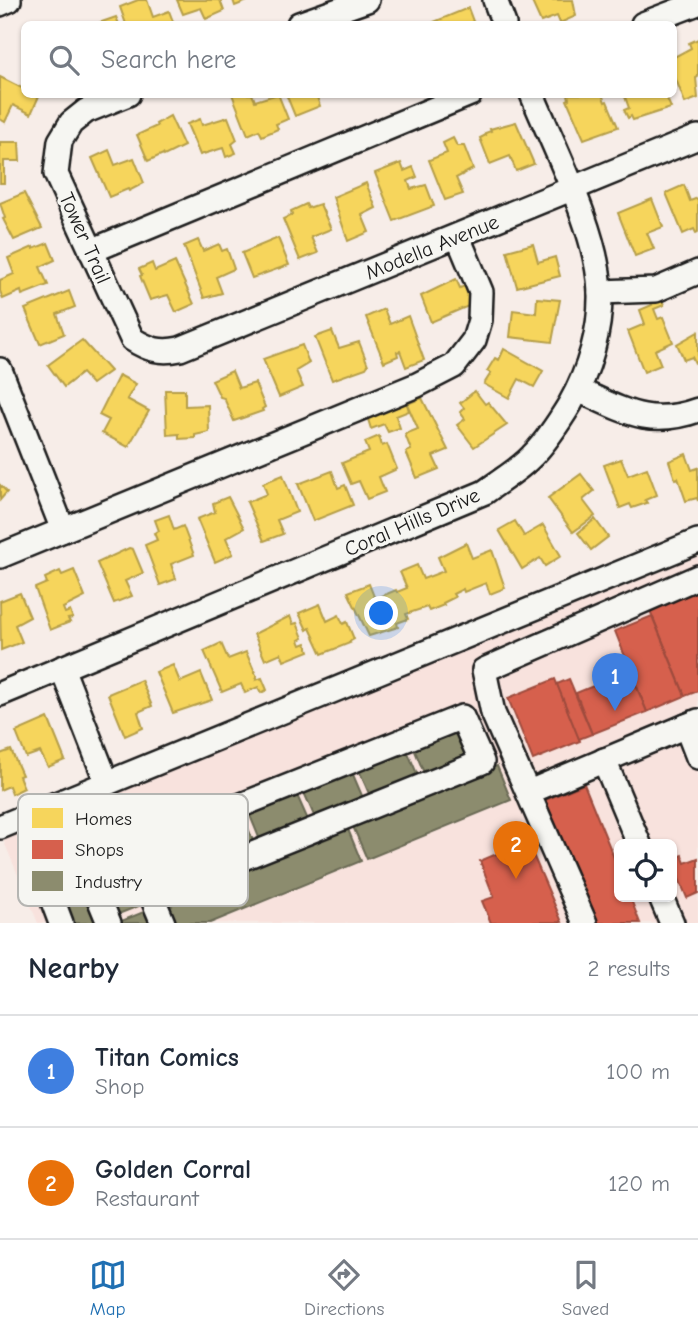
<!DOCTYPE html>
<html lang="en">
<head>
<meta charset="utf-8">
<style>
  body { margin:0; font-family:"Comic Neue",sans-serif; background:#f6f6f7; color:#1f2937 }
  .controls { position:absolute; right:21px; bottom:21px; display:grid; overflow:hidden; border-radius:10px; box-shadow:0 2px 5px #0004 }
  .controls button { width:63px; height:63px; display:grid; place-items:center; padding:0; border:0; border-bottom:2px solid #e0e1e3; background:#fff; color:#1f2937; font:35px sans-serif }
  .you { position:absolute; left:382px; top:614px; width:24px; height:24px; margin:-18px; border:5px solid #fff; border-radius:50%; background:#1a73e8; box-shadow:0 0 0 10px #1a73e833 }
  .badge { display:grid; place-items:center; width:46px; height:46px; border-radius:50%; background:#1f6fb2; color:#fff; font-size:23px; font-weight:700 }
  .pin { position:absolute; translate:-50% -58px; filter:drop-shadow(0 2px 4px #0008) }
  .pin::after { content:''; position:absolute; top:37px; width:24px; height:21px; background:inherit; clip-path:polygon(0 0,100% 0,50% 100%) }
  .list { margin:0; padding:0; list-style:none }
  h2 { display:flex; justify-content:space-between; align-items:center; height:91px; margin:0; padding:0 28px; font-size:30px }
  h2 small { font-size:23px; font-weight:400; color:#747a83 }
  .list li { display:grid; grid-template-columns:46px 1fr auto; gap:21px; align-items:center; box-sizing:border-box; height:112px; padding:0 28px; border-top:2px solid #e0e1e3 }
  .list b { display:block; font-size:26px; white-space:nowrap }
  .list p { margin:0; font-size:23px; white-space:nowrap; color:#747a83 }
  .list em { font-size:23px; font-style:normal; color:#747a83 }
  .icon { flex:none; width:38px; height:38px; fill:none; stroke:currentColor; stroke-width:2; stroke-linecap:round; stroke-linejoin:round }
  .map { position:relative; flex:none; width:698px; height:923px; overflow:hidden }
  .search { position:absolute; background:#fff; box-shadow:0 2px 5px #0004; left:21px; right:21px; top:21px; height:77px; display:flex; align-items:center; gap:18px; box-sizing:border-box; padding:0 24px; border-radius:10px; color:#747a83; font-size:26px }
  .sheet { height:315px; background:#fff }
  nav { display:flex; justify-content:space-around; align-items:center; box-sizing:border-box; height:98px; border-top:2px solid #e0e1e3; background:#fff; font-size:19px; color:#747a83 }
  nav a { display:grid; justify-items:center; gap:4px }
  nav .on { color:#1f6fb2 }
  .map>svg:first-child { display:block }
</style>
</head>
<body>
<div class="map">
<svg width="698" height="923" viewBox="0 0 698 923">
  <rect width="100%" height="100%" fill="#f7ede8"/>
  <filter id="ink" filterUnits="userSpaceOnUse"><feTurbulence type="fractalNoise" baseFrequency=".0143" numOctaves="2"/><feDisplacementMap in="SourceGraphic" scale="14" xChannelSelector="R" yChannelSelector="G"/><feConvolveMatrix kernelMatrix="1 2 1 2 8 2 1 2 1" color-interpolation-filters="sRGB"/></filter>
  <g filter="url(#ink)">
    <path fill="#f8e2dd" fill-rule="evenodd" d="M698 547V923H38L2 837ZM619 844H672V897H619Z"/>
    <g fill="#f6d55c" stroke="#b59e49" stroke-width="2">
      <path d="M138 0H147L153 17 169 11 174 24H126L120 7Z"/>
      <path d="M177 0H220L224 11 206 19 201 8 183 14Z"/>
      <path d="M233 0H250L235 6Z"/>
      <path d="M531 0H573L576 16 560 23 557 16 541 22Z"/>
      <path d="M468 8 474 24H435L434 22Z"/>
      <path d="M116 17 119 24H96Z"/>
      <path d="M698 39V77L696 78 698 98 685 103 674 74V57L691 48 689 43Z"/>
      <path d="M0 77 24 89V94L39 96 31 114 13 105 5 122 0 119Z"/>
      <path d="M232 94H252L255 101 278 94 288 119 276 124 278 129 262 136 259 130 248 135Z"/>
      <path d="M286 94H316L320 106 295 116Z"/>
      <path d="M568 94H602L605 102 607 101 618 127 584 139 567 100 569 99Z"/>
      <path d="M624 94H665L671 108 633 120 631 116 628 118 624 110 629 108Z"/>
      <path d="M170 116 184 146 164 156 163 154 148 161 137 135 157 126 156 124Z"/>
      <path d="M228 117 237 140 232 144 236 153 226 157 223 148 200 155 187 124 200 119 202 125Z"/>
      <path d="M516 122 534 164 516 171 510 156 490 164 480 138 486 135 485 133 491 131 490 129Z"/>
      <path d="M453 138 457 146H464L473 169 456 178 463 194 445 200 429 160 447 153 443 143Z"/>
      <path d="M0 142H19L20 161H4V183H0Z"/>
      <path d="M109 150 115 165 134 158 144 183 129 191 128 189 109 197 92 158Z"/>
      <path d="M401 163 404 171 413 167 417 177 408 181 411 189 426 185 434 206 394 221 375 173Z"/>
      <path d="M366 183 376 208 362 215 369 232 348 241 333 197Z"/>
      <path d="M684 185 690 201 698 198V232L696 233 694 229 683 234 666 193Z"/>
      <path d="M24 193 42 228 14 240 3 219 5 218 0 203Z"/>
      <path d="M652 199 663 227 647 233 654 249 635 256 618 213Z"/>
      <path d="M306 204 308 208 320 204 331 229 311 237 318 253 300 260 283 219 292 215 291 211Z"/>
      <path d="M278 238 289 265 252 278 242 253Z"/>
      <path d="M198 240 203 251 219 244 222 251 227 249 234 269 216 277 222 293 204 298 184 246Z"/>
      <path d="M48 243 55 260 40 267 48 285 22 295 21 291 3 299 0 291V280L14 274 8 258 33 247V249Z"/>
      <path d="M533 244 538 262 555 257 560 276 517 287 507 251Z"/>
      <path d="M175 262 194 304 176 312 168 295 150 300 140 276 142 275 139 269 152 263 155 271Z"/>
      <path d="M456 279 460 288 473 283 478 302 431 322 421 296Z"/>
      <path d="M69 291 75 307 57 314 64 334 40 344 25 309Z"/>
      <path d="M660 295 664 305 654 309 658 319 663 317 673 342 655 350 661 365 644 372 628 331 645 324 640 310 652 305 650 299Z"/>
      <path d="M537 298 560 300 552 342 510 337 513 310 536 313Z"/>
      <path d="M384 309 390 324 408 316 424 360 406 367 400 351 397 352 398 356 384 362 366 317Z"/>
      <path d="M332 331 339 348 359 342 368 365 366 368 332 380 315 337Z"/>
      <path d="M698 332V362L695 363 692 357 684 360 677 344Z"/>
      <path d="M82 340 110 371 92 384 82 373 64 387 48 365Z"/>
      <path d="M302 345 309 363 296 371 303 387 279 397 263 359Z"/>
      <path d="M504 349 543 371 534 387 519 379 509 398 484 384 491 373 487 371 495 358 499 360Z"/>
      <path d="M232 371 239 388 255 383 265 407 262 409 263 411 234 421 224 398 220 397 212 380Z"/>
      <path d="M119 375 136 384 127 399 149 411 128 447 102 433 109 420 99 415Z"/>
      <path d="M165 390H185V406L208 405 209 432 195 435V438L179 439V434L167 435Z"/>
      <path d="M475 391 485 404 488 402 507 425 474 447 457 425 465 419 460 412 464 408 460 403Z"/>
      <path d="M405 397 409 411 396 416 400 428 388 432 384 424 371 429 367 416Z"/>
      <path d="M422 398 448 450 433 456 439 469 417 478 406 452 411 450 405 434 418 429 407 404Z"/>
      <path d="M379 436 382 446 387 444 397 469 379 477 385 492 367 499 359 481 351 484 342 463 369 452 365 442Z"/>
      <path d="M686 454 692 470 698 468V501L697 498 686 501 678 478 675 479 669 461Z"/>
      <path d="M621 459 628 475 647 468 657 495 645 500 647 503 632 508 630 504 620 508 604 465Z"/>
      <path d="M332 471 338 488 345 485 353 505 313 521 298 484Z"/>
      <path d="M581 474 594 491 583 500 595 516 573 532 548 498Z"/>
      <path d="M283 475 297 512 277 520 283 534 264 541 247 502 267 494 263 483Z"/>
      <path d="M0 485 7 492 0 500Z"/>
      <path d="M228 497 244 528 226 538 233 554 215 562 197 519 215 512 213 503Z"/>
      <path d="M169 515 174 530 183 526 194 555 171 564 176 579 160 585 145 545 157 540 154 533 159 531 155 520Z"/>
      <path d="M595 519 608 537 591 550 578 533Z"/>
      <path d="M515 521 524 536 543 525 561 556 545 566 540 558 522 569 499 530Z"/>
      <path d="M466 543 472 558 492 550 505 588 490 594 486 583 464 592 463 589 453 594 455 597 443 603 444 605 429 611 427 607 406 614 408 619 397 623 398 627 369 636 348 592 369 584 375 599 396 590 397 592 407 588 400 572 417 565 423 579 444 571 438 557Z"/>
      <path d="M129 548 133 549 143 573 125 581 132 596 114 603 97 563Z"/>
      <path d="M74 570 85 597 63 608 65 613 70 611 73 618 68 619 70 622 50 630 35 588 47 583 45 578 60 571 62 575Z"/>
      <path d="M20 593 30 617 15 625 22 642 1 650 0 601Z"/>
      <path d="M320 604 327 621 339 615 343 624 347 622 354 639 349 642 350 643 322 654 310 628 307 630 299 613Z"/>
      <path d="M290 616 293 624 297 623 303 638 299 640 301 645 306 643 309 651 284 661 281 653 265 660 254 634Z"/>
      <path d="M221 643 228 659 246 652 257 677 256 680 262 678 267 690 261 693 258 687 245 693 241 684 222 692 204 651Z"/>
      <path d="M173 665 180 682 201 673 212 700 173 713 156 672Z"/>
      <path d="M141 680 152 706 138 712 143 728 125 736 108 694Z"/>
      <path d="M48 718 65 760 48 767 40 752 26 757 16 732Z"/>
      <path d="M11 750 22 775 19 776 24 788 12 794 9 786 0 790V754Z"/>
    </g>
    <g fill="#d6604d" stroke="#9e4c3e" stroke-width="2">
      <path d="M698 583V691L685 696 647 603Z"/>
      <path d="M652 616 685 696 647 712 615 631Z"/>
      <path d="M630 671 647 712 592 734 576 693Z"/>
      <path d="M555 679 580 741 533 760 508 698Z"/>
      <path d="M569 679 592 734 579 739 557 684Z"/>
      <path d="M584 784 619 870V897H630L640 923H590L589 908 545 800Z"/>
      <path d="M527 841 562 922 491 923 482 901 494 897 480 861Z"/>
      <path d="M682 855 685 863 698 858V893L687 898 672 862V859Z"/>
    </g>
    <g fill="#8c8c6e" stroke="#6a6a55" stroke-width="2">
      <path d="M461 726 472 753 424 773 413 746Z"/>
      <path d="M406 748 418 776 370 796 358 768Z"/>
      <path d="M497 766 511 800 367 859 352 824Z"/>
      <path d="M351 770 363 798 315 818 303 790Z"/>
      <path d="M296 793 308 820 260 840 249 813Z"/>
      <path d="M243 816 254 843 212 860 201 833Z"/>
      <path d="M347 827 361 861 210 923H170L165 909 172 906 169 899Z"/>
      <path d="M120 865 123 872 129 869 144 904 116 915 102 881 108 878 106 871Z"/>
      <path d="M75 883 78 890 84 888 97 923H67L57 899 64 897 61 889Z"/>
      <path d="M146 911 151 923H120L119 922Z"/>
    </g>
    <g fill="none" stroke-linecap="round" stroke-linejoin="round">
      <defs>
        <g id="minor">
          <path d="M495 0 504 24"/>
          <path d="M0 4 9 0"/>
          <path d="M299 24 367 0"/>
          <path d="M643 24 698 3"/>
          <path d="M128 94 86 111 71 123 60 141 56 174 132 339C149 350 161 353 180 349L698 137"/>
          <path d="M91 251 470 94"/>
          <path d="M600 292 656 290 698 272"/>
          <path d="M0 370 63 530"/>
          <path d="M578 390C623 410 648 428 698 410"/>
          <path d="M0 556 417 385 454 366 474 340 480 320 481 292 458 237"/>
          <path d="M62 668 107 783"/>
          <path d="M0 694 485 492C501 480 519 470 532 456 547 441 559 422 570 404 589 371 601 330 600 292 598 232 555 150 532 94"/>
          <path d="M686 726 698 757"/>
          <path d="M604 760 639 844"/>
          <path d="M529 792 698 721"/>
          <path d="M0 827 698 541"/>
          <path d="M132 849 163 923"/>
          <path d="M86 867 109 923"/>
          <path d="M661 897 672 923"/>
          <path d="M61 923 46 883 462 717 482 762 151 895"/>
          <path d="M585 923 493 713 484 670 698 577"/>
        </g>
      </defs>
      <use href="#minor" stroke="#1c1c1c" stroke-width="28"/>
      <use href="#minor" stroke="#f6f6f2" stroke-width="23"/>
    </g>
  </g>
  <g text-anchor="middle" stroke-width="7" stroke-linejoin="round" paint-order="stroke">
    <g font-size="21" fill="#1c1c1c" stroke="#f6f6f2">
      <text transform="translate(85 238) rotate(66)" y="7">Tower Trail</text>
      <text transform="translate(432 247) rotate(-22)" y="7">Modella Avenue</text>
      <text transform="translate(412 522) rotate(-23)" y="7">Coral Hills Drive</text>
    </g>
  </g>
  <rect x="18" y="794" width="230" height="112" rx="10" fill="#f6f6f2" stroke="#b5b5b2" stroke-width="2"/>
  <rect x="32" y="808" width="31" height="20" fill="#f6d55c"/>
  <rect x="32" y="840" width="31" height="19" fill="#d6604d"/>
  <rect x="32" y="871" width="31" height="20" fill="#8c8c6e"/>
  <g font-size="19" fill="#1c1c1c">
    <text x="75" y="825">Homes</text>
    <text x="75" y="856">Shops</text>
    <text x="75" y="888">Industry</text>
  </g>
</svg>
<div class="controls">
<button><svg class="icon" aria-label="locate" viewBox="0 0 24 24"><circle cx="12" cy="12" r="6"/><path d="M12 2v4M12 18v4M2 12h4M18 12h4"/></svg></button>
</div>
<div class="you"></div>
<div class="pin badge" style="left:615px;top:711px;background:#3f7fe0">1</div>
<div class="pin badge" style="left:516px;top:879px;background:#e8710a">2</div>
<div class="search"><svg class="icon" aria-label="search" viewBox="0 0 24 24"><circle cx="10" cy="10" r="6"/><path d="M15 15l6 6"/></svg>Search here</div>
</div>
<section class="sheet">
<h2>Nearby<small>2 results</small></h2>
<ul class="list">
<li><span class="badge" style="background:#3f7fe0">1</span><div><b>Titan Comics</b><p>Shop</p></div><em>100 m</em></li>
<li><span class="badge" style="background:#e8710a">2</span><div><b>Golden Corral</b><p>Restaurant</p></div><em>120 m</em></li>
</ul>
</section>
<nav>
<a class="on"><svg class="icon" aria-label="map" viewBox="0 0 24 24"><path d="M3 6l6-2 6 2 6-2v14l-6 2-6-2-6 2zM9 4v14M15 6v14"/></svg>Map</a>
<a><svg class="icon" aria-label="directions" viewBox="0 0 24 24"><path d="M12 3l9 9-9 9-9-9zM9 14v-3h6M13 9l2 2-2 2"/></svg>Directions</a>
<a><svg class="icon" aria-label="saved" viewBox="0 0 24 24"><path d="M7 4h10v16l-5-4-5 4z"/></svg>Saved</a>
</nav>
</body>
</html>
